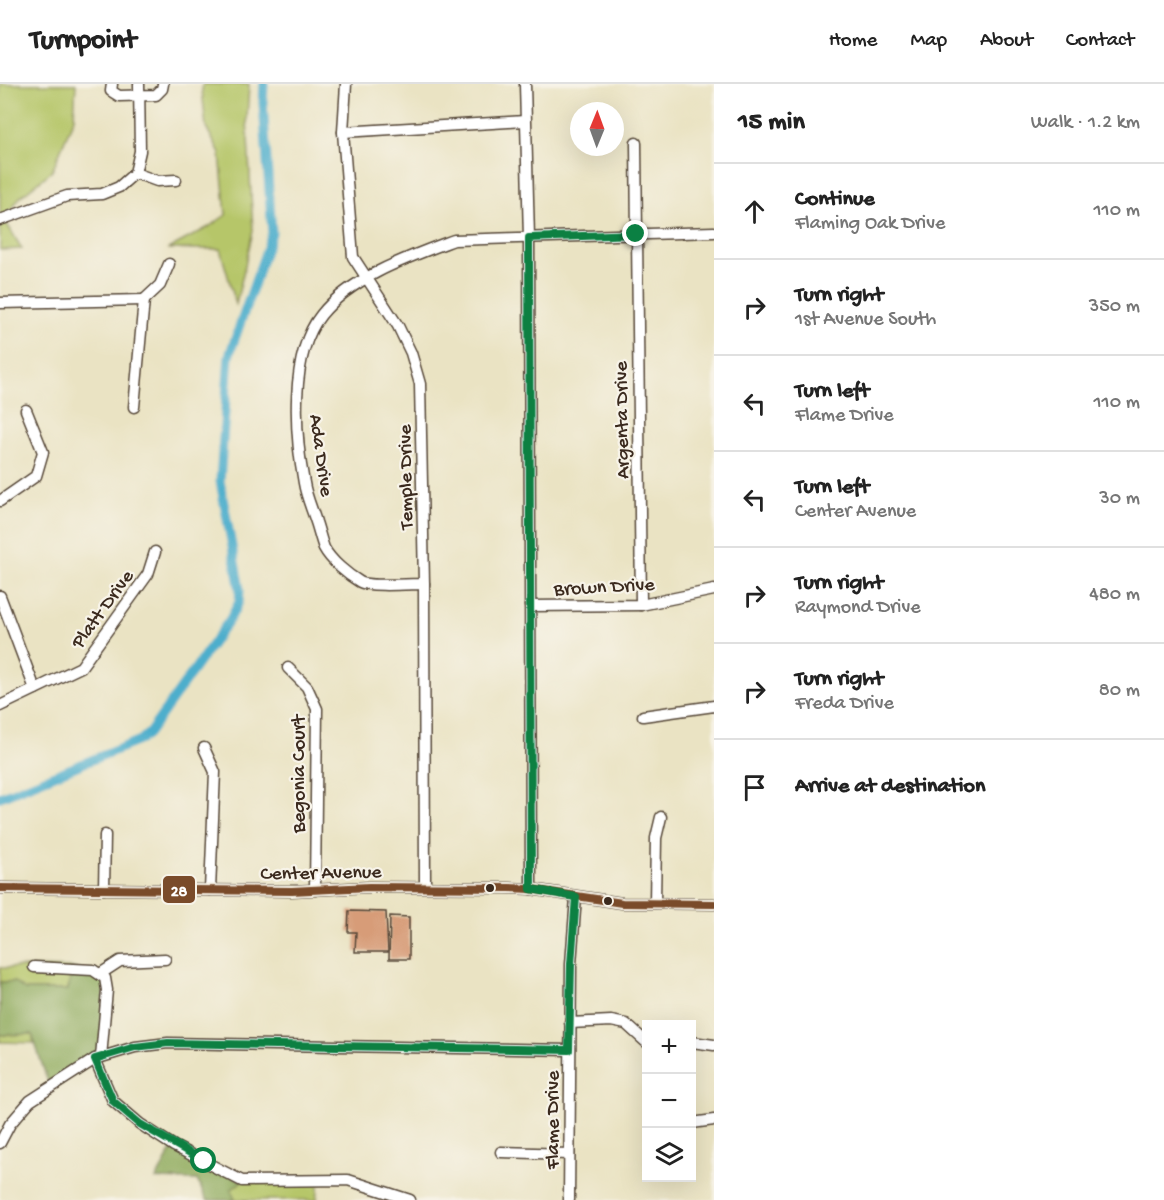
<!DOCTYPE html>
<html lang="en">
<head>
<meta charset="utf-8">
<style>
  body { margin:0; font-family:"Gochi Hand",sans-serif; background:#f6f6f6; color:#222 }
  .controls { position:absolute; right:18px; bottom:18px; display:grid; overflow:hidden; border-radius:0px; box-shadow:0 6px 24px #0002 }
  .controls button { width:54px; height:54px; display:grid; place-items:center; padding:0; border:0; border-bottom:2px solid #e0e0e0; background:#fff; color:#222; font:30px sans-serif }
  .compass { position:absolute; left:570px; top:18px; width:54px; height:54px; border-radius:50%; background:#fff; box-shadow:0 6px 24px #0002; rotate:1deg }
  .stop { position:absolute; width:18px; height:18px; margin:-14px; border:4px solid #0b8043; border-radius:50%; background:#fff }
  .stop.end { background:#0b8043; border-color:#fff; box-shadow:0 2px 6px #0008 }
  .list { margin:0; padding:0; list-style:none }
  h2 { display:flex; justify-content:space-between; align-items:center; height:78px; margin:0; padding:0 24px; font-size:26px }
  h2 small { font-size:20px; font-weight:400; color:#767676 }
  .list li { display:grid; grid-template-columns:39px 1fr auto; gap:18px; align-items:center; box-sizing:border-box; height:96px; padding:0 24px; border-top:2px solid #e0e0e0 }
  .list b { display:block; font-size:22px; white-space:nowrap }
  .list p { margin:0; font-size:20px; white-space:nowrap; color:#767676 }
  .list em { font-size:20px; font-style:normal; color:#767676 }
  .icon { flex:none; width:33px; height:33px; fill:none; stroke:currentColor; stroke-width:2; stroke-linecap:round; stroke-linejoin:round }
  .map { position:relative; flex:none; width:714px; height:1116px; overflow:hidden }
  header { display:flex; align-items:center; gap:36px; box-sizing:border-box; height:84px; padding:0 30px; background:#fff; border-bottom:2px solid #e0e0e0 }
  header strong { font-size:28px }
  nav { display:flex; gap:33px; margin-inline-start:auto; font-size:21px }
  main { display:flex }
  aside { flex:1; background:#fff }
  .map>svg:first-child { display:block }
</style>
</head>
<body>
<header>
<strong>Turnpoint</strong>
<nav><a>Home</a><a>Map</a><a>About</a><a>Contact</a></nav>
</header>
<main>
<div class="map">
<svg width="714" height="1116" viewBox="0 0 714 1116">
  <rect width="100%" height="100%" fill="#f7f3e8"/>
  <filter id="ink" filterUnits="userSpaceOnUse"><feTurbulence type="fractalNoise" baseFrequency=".0167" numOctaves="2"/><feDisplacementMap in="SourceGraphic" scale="12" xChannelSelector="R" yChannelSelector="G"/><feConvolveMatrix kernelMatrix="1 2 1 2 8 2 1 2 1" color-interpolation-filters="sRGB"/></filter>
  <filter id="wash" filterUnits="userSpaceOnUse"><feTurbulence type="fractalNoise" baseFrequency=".008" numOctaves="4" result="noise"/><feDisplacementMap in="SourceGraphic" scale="24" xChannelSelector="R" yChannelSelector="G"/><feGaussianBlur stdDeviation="1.35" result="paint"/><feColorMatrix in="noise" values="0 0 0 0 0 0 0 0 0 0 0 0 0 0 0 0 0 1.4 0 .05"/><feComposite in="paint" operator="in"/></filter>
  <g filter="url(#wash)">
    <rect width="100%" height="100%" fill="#eae3c3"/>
    <g fill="#b6c669" stroke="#787844" stroke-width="1.5">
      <path d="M0 0H76L74 34 52 87 20 113 4 135 22 165 0 166Z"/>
      <path d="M203 0H249L247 35 253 147 236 220 220 165H168L207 144 226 131 220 70 206 43 202 6Z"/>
      <path d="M34 883 72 884 68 906H25L14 898H0V884Z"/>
      <path d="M32 950 34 959 0 958V951Z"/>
      <path d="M156 1095 319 1096 317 1116H207L197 1096Z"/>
    </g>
    <g fill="#90ab5d" stroke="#666a3e" stroke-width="1.5">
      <path d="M72 884 105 894 101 973 50 1004 32 950 0 951V898H14L25 906H68Z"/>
      <path d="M174 1062 242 1097 231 1106 235 1116H249H207L197 1096 156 1095Z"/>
    </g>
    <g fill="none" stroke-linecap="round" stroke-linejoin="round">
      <path stroke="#4daecc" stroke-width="9" d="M0 713 141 656 149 649 230 535 239 518 240 506 220 397 229 272 272 149 263 19 264 0"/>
    </g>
    <g id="blocks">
      <g fill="#d79c78">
        <path d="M349 827 386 828 388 868H355L356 848H348Z"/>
        <path d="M390 832 409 833V875H389Z"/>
      </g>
    </g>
  </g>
  <g filter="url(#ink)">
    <use href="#blocks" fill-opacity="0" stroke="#554637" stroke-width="1.5"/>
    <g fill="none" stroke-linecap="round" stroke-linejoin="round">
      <defs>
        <g id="minor">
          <path d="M112 0 111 7 119 12 156 11 162 5 163 0"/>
          <path d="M346 0 343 48 353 173 398 242 411 269 420 300 424 500 425 803"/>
          <path d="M525 0 529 154 531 805"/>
          <path d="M343 48 525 37"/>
          <path d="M636 59 641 521"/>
          <path d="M135 89 157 97 176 96"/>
          <path d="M0 136 67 112 102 110 119 103 135 89 140 67 139 0"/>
          <path d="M144 216 160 201 169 180"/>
          <path d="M0 219 144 216"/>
          <path d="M134 323 144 216"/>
          <path d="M0 417 36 392 43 368 26 326"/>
          <path d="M424 500C412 500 369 503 360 498 348 491 331 477 324 464 321 456 319 447 316 438 312 425 306 412 304 399 295 351 289 271 321 231 351 193 409 173 454 156L714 148"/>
          <path d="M0 512 35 605"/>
          <path d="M530 522 641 521 714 506"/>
          <path d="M288 584 307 603 317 625 315 806"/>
          <path d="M0 622 81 583 148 490 155 468"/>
          <path d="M643 632 714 622"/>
          <path d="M204 664 215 688 210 806"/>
          <path d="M0 804 292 807 369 803 509 804 531 805 622 819 714 820"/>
          <path d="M104 805 105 751"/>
          <path d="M655 819 656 754 661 733"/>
          <path d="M34 883 93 886 105 894 107 906 101 973"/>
          <path d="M100 890 120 877 165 875"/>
          <path d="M570 939 611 937 626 940 646 958"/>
          <path d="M692 958 714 961"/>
          <path d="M95 975 113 1017 140 1040 174 1062 242 1097 348 1096 410 1116"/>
          <path d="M692 1039 714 1036"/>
          <path d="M0 1059 10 1040 30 1017 95 975 135 963 168 959 569 966"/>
          <path d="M501 1068 569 1070"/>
          <path d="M569 1116 571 880 576 813"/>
        </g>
      </defs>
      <use href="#minor" stroke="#554637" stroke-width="13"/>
      <use href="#minor" stroke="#fff" stroke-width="10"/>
      <defs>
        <path id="bus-1" d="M0 804 292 807 369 803 509 804 531 805 622 819 714 820"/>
      </defs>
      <use href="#bus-1" stroke="#f7f3e8" stroke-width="12"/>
      <use href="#bus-1" stroke="#7a4b2a" stroke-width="8"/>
    </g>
  </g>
  <g fill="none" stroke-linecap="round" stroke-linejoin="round" filter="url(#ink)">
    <path stroke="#0b8043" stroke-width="8" d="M204 1077 140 1040 113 1017 95 975 135 963 168 959 569 966 571 880 576 813 531 805 529 154 636 150"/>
  </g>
  <g fill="#3b2a1e" stroke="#f7f3e8" stroke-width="2">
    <circle cx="490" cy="804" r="5"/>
    <circle cx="608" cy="817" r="5"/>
  </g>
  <g text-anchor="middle" stroke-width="4.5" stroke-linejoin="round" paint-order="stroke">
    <g font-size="20" fill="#3b2a1e" stroke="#f7f3e8">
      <text transform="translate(620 336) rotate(-91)" y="7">Argenta Drive</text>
      <text transform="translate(323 371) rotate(82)" y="7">Ada Drive</text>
      <text transform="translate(404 393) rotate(-91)" y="7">Temple Drive</text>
      <text transform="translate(604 501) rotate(-3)" y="7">Brown Drive</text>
      <text transform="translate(101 524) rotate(-54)" y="7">Platt Drive</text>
      <text transform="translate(297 690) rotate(-90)" y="7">Begonia Court</text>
      <text transform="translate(321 787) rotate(-1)" y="7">Center Avenue</text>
      <text transform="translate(551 1036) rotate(-90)" y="7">Flame Drive</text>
    </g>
  </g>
  <rect stroke="#f7f3e8" stroke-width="2" x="162" y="791" width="34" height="29" rx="6" fill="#7a4b2a"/>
  <g font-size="16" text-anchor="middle" font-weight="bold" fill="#fff">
    <text x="179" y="812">28</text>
  </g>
</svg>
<div class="controls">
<button>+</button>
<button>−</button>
<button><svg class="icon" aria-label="layers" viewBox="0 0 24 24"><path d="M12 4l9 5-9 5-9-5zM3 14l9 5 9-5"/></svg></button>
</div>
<svg class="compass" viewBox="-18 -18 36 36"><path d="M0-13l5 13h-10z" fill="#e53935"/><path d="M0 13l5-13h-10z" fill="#767676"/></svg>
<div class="stop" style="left:204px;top:1077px"></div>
<div class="stop end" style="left:636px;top:150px"></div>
</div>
<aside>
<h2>15 min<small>Walk · 1.2 km</small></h2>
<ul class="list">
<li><svg class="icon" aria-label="ahead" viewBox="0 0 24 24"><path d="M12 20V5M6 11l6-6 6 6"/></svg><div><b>Continue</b><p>Flaming Oak Drive</p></div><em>110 m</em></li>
<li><svg class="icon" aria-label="right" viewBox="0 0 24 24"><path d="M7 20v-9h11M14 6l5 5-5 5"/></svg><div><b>Turn right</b><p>1st Avenue South</p></div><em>350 m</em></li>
<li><svg class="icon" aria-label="left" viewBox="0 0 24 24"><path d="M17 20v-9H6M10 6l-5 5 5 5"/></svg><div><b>Turn left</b><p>Flame Drive</p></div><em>110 m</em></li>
<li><svg class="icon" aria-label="left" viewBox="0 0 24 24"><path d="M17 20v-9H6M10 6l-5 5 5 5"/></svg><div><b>Turn left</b><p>Center Avenue</p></div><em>30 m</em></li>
<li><svg class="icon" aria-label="right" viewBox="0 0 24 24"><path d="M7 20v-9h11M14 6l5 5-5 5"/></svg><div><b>Turn right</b><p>Raymond Drive</p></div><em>480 m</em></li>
<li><svg class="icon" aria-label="right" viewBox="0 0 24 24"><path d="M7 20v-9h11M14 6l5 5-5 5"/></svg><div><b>Turn right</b><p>Freda Drive</p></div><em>80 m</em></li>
<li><svg class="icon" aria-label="arrive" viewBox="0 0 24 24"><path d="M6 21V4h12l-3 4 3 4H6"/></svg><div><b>Arrive at destination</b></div></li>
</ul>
</aside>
</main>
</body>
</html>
